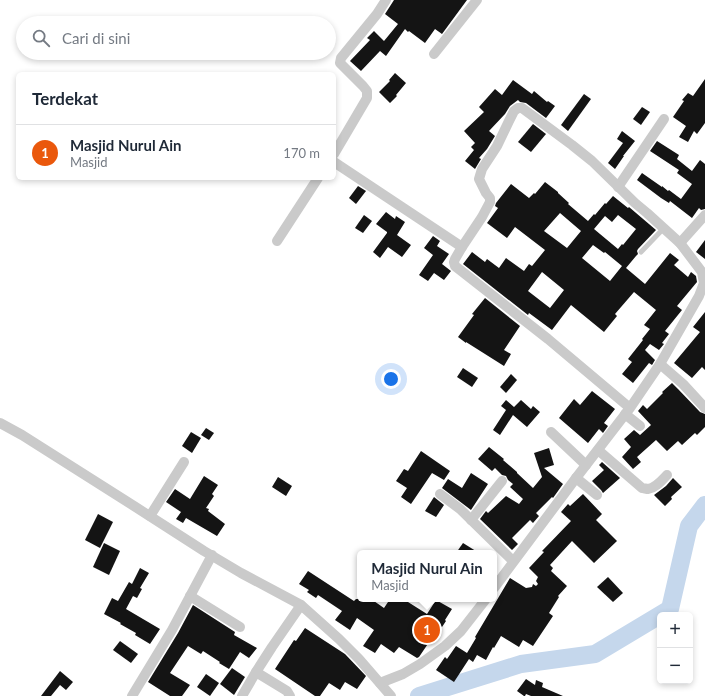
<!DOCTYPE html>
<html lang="id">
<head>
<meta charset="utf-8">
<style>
  body { margin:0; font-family:Lato,sans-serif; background:#f6f6f7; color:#1f2937 }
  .controls { position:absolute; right:12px; bottom:12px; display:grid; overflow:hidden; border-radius:6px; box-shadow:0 2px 6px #0003 }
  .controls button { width:36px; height:36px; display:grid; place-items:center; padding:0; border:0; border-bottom:1px solid #e0e1e3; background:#fff; color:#1f2937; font:20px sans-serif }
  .you { position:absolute; left:391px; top:379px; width:14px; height:14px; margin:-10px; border:3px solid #fff; border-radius:50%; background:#1a73e8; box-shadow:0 0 0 6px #1a73e833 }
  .badge { display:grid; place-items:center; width:26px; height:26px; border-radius:50%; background:#ea580c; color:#fff; font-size:13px; font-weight:700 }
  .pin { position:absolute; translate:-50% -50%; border:2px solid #fff; box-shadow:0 1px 4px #0006 }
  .popup { position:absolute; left:357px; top:550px; width:140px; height:52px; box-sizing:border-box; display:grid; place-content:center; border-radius:6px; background:#fff; filter:drop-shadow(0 1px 3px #0005); font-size:13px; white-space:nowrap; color:#747a83 }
  .popup b { font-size:15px; color:#1f2937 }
  .popup::after { content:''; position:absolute; left:50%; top:100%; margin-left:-8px; border:8px solid transparent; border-top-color:#fff }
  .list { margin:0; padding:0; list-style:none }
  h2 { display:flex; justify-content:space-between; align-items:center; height:52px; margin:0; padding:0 16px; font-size:17px }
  h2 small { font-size:13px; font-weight:400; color:#747a83 }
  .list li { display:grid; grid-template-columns:26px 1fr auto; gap:12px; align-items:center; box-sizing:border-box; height:56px; padding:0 16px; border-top:1px solid #e0e1e3 }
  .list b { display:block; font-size:15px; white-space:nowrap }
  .list p { margin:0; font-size:13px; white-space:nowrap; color:#747a83 }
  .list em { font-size:13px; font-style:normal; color:#747a83 }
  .icon { flex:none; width:22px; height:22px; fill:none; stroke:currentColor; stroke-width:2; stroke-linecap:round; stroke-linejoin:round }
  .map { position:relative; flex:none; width:705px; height:696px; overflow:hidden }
  .search { position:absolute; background:#fff; box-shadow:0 2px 6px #0003; left:16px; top:16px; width:320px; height:44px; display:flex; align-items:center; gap:10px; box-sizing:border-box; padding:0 14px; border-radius:22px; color:#747a83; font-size:15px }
  .panel { position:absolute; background:#fff; box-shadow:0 2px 6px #0003; left:16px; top:72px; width:320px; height:108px; border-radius:6px }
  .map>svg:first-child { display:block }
</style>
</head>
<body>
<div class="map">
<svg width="705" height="696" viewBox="0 0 705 696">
  <rect width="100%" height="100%" fill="#fff"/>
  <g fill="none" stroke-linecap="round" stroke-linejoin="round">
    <path stroke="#c5d7ec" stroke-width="18" d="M419 696 521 664 595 654 670 609 689 526 705 505"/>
  </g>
  <g fill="#141414" fill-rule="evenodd">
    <path d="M394 0H467L442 34 435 29 425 43 409 31 408 32 405 29 386 56 380 51 361 71 350 61 370 40 367 38 374 31 384 41 398 24 385 14Z"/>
    <path d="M395 73 406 83 396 95 397 96 390 103 379 92 390 81 389 80Z"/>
    <path d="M705 79V123L697 134 694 131 688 142 679 137 686 126 673 117 684 101 682 100 688 93 693 96Z"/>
    <path d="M513 80 532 94 534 91 547 102 548 101 555 106 546 118 526 103 520 102 518 100 510 106 505 114 489 131 495 136 487 149 479 158 481 159 475 169 465 161 474 150 471 147 475 143 464 131 484 112 479 107 495 89 502 95Z"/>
    <path d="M584 94 591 99 568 131 561 125Z"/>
    <path d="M642 107 650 112 641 125 633 119Z"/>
    <path d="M533 124 546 134 531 152 518 142Z"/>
    <path d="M622 131 635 141 623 156H624L615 169 608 163 623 143 617 139Z"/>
    <path d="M657 141 679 155 677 159 692 171 700 160 705 164V209L701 210 699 208 692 218 670 201 669 203 661 198 637 180 642 173 662 187V186L668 191 669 190 681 199 692 184 677 173 679 170 650 151Z"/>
    <path d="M545 182 558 192V193L569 203 568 204 588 221 594 214 595 215 605 203 606 204 613 196 628 208 629 207 656 230 638 249 637 251 638 254 636 256 626 268 645 284 670 253 679 260 674 265 688 277 691 272 696 276 697 282 677 306 682 310 665 331 669 334 662 343 664 344 659 350 650 344 645 350 655 360 652 365 649 363 633 383 622 374 632 362 628 359 643 340 642 339 650 329 644 325 656 310 634 292 615 314 617 316 604 332 571 305 552 330 529 313 528 315 463 264 472 252 485 262 487 259 499 268 506 258 524 271 529 264 532 266 545 250 515 227 507 238 487 223 498 208 495 206 496 203 511 184 529 198 534 193 535 194ZM560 213 581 231 567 248 544 231ZM618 215 636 229 623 245 622 244 618 249 594 229 605 216 612 222ZM593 245 604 253 605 252 622 266 610 281 582 258ZM542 272 564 290 550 308 528 291Z"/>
    <path d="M358 186 366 191 356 204 349 198Z"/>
    <path d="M386 212 395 219 396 216 405 222 397 235 411 245 402 257 388 247 380 258 373 252 387 233V232L376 224Z"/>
    <path d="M364 215 372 221 363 233 355 228Z"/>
    <path d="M433 236 440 241 437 246 449 254 442 264 451 271 444 280 434 273 428 281 419 275 433 255 424 248Z"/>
    <path d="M705 240V259L696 252Z"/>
    <path d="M485 298 520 326 504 350 511 354 504 366 466 342V343L458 337 474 315 472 314Z"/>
    <path d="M705 312V370L702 367 692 378 674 363 700 332 693 327Z"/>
    <path d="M463 368 478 378 472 387 457 377Z"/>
    <path d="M511 374 517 380 506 393 500 387Z"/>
    <path d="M672 383 678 389 700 412 705 414V427L697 435 695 433 682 445 678 441 667 451 656 440 637 457 641 462 633 469 622 457 631 447 624 439 634 430 640 435 651 425 638 411 643 405 647 409 663 393 662 392Z"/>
    <path d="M592 391 615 409 604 423 608 426 603 433 599 429 588 443 559 418 574 399 580 405Z"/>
    <path d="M506 400 514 407 521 400 531 409 533 406 540 412 527 427 513 415 500 435 493 430 506 410 501 406Z"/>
    <path d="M206 428 214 433 209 440 201 435Z"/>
    <path d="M191 432 201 438 192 453 182 446Z"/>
    <path d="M489 447 504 459 503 460 517 472V473L533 488 542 477 534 453 549 448 554 465 544 468 563 484 553 498 552 497 536 513 539 516 533 523 530 520 512 538 518 544 512 550 480 519 486 511 488 513 506 496 519 504 523 499 510 487 513 484 508 480 506 476 502 475 495 468 492 471 478 459Z"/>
    <path d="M421 451 450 471 444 480 432 473 411 504 401 497 407 488 396 481 404 469 408 471Z"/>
    <path d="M602 462 620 478 603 493 601 490 592 481 604 470 599 465Z"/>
    <path d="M471 473 488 484 471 510 442 488 448 479 462 488Z"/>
    <path d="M204 476 218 485 212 494 214 496 206 508 209 509 208 511 225 524 217 536 186 518 183 523 176 519 181 512 166 502 175 489 190 499Z"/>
    <path d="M278 477 292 486 286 496 272 487Z"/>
    <path d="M673 478 682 487 671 497 672 499 665 506 654 495 666 486Z"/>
    <path d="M583 494 601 513 602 514 596 520 617 541 594 563 572 541 550 565 553 568 551 571 567 586 558 596 559 597 549 613 553 616 533 646 523 640 519 647 501 636 494 648 493 647 486 660 477 655 473 662 469 659 454 682 436 670 445 657 447 659 456 646 467 653 476 638 475 637 510 578 526 588 532 587 533 584 536 586 538 584 536 581 538 577 529 568 544 552 542 551 571 521 561 512 568 504 570 506Z"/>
    <path d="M434 497 444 505 436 517 425 511Z"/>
    <path d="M98 514 113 522 100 548 85 540Z"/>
    <path d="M104 543 120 551 109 575 93 567Z"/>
    <path d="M463 543 479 553H456Z"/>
    <path d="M140 568 149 573 140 588 142 589 137 598 133 596 126 609 160 629 150 644 135 635 136 633 120 624 121 623 104 614 112 598 118 601 129 582 132 584Z"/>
    <path d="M308 571 354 601 356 599H371L384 608 390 599H410L408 602 427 614 436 600 452 609 445 620 446 621 442 627 440 626 419 657 417 658 399 647 394 653 381 644 375 653 363 646 374 630 357 618 350 630 335 620 342 611 318 595 316 598 307 592 309 590 299 584Z"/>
    <path d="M608 577 623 593 613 602 597 587Z"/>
    <path d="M193 605 235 632 234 635 257 648 249 658 240 652 229 669 219 663 220 662 203 651 201 654 188 646 170 673 190 685 182 696H170L148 682 178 633Z"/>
    <path d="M305 628 345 654 366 676 357 689 345 682 340 690 329 683 320 696H315L275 669 294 640 296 641Z"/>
    <path d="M120 641 138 654 131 663 113 650Z"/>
    <path d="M232 668 245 677 234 695 220 684Z"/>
    <path d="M60 671 73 682 66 690 60 685 51 696H41Z"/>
    <path d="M206 674 219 683 210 696 197 687Z"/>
    <path d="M526 679 535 685 536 680 543 683 542 687 563 696H531L526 694 525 696H524L517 691Z"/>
  </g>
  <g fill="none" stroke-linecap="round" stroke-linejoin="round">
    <path stroke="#cacaca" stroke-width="5" d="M641 252 664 228"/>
    <g stroke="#cacaca" stroke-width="10">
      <path d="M434 54 477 0"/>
      <path d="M334 154 367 98V91L363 86 340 63 341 58 377 14 386 0"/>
      <path d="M334 162 462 247"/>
      <path d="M618 187 664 119"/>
      <path d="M277 241 318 178"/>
      <path d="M680 243 705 215"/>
      <path d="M660 364 683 384 705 408"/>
      <path d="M625 414 640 426"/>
      <path d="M0 423 22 435 134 506 204 551 241 573 301 605 339 639 359 659 391 696"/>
      <path d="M551 432 586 465"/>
      <path d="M598 450 642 488C643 488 647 489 648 489 656 488 662 480 667 475"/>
      <path d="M576 478 597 495"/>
      <path d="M440 494 460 509 513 561"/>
      <path d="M150 516 184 462"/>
      <path d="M471 520 502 481"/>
      <path d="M494 588 576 478 630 408 660 364 699 296 704 283 702 272 680 243 647 213 635 203 592 161 572 145 522 108H518L514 111 509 121 497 146 482 169 479 179 486 193 490 198V202L482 217 462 247 455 259 454 262 455 266 548 339 630 408"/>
      <path d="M190 596 240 627"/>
      <path d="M256 672 287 691 290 696"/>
      <path d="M380 683 403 674 420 664 445 646 461 631 486 599"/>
      <path d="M132 696 172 630 212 555"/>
      <path d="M242 696 256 672 272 647 301 605"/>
    </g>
  </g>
</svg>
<div class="controls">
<button>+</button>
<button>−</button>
</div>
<div class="you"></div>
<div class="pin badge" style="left:427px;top:630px">1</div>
<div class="popup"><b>Masjid Nurul Ain</b>Masjid</div>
<div class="search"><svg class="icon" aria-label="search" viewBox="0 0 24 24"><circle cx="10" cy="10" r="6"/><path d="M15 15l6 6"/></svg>Cari di sini</div>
<section class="panel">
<h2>Terdekat<small></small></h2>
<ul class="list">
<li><span class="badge">1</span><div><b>Masjid Nurul Ain</b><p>Masjid</p></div><em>170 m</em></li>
</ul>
</section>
</div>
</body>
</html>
